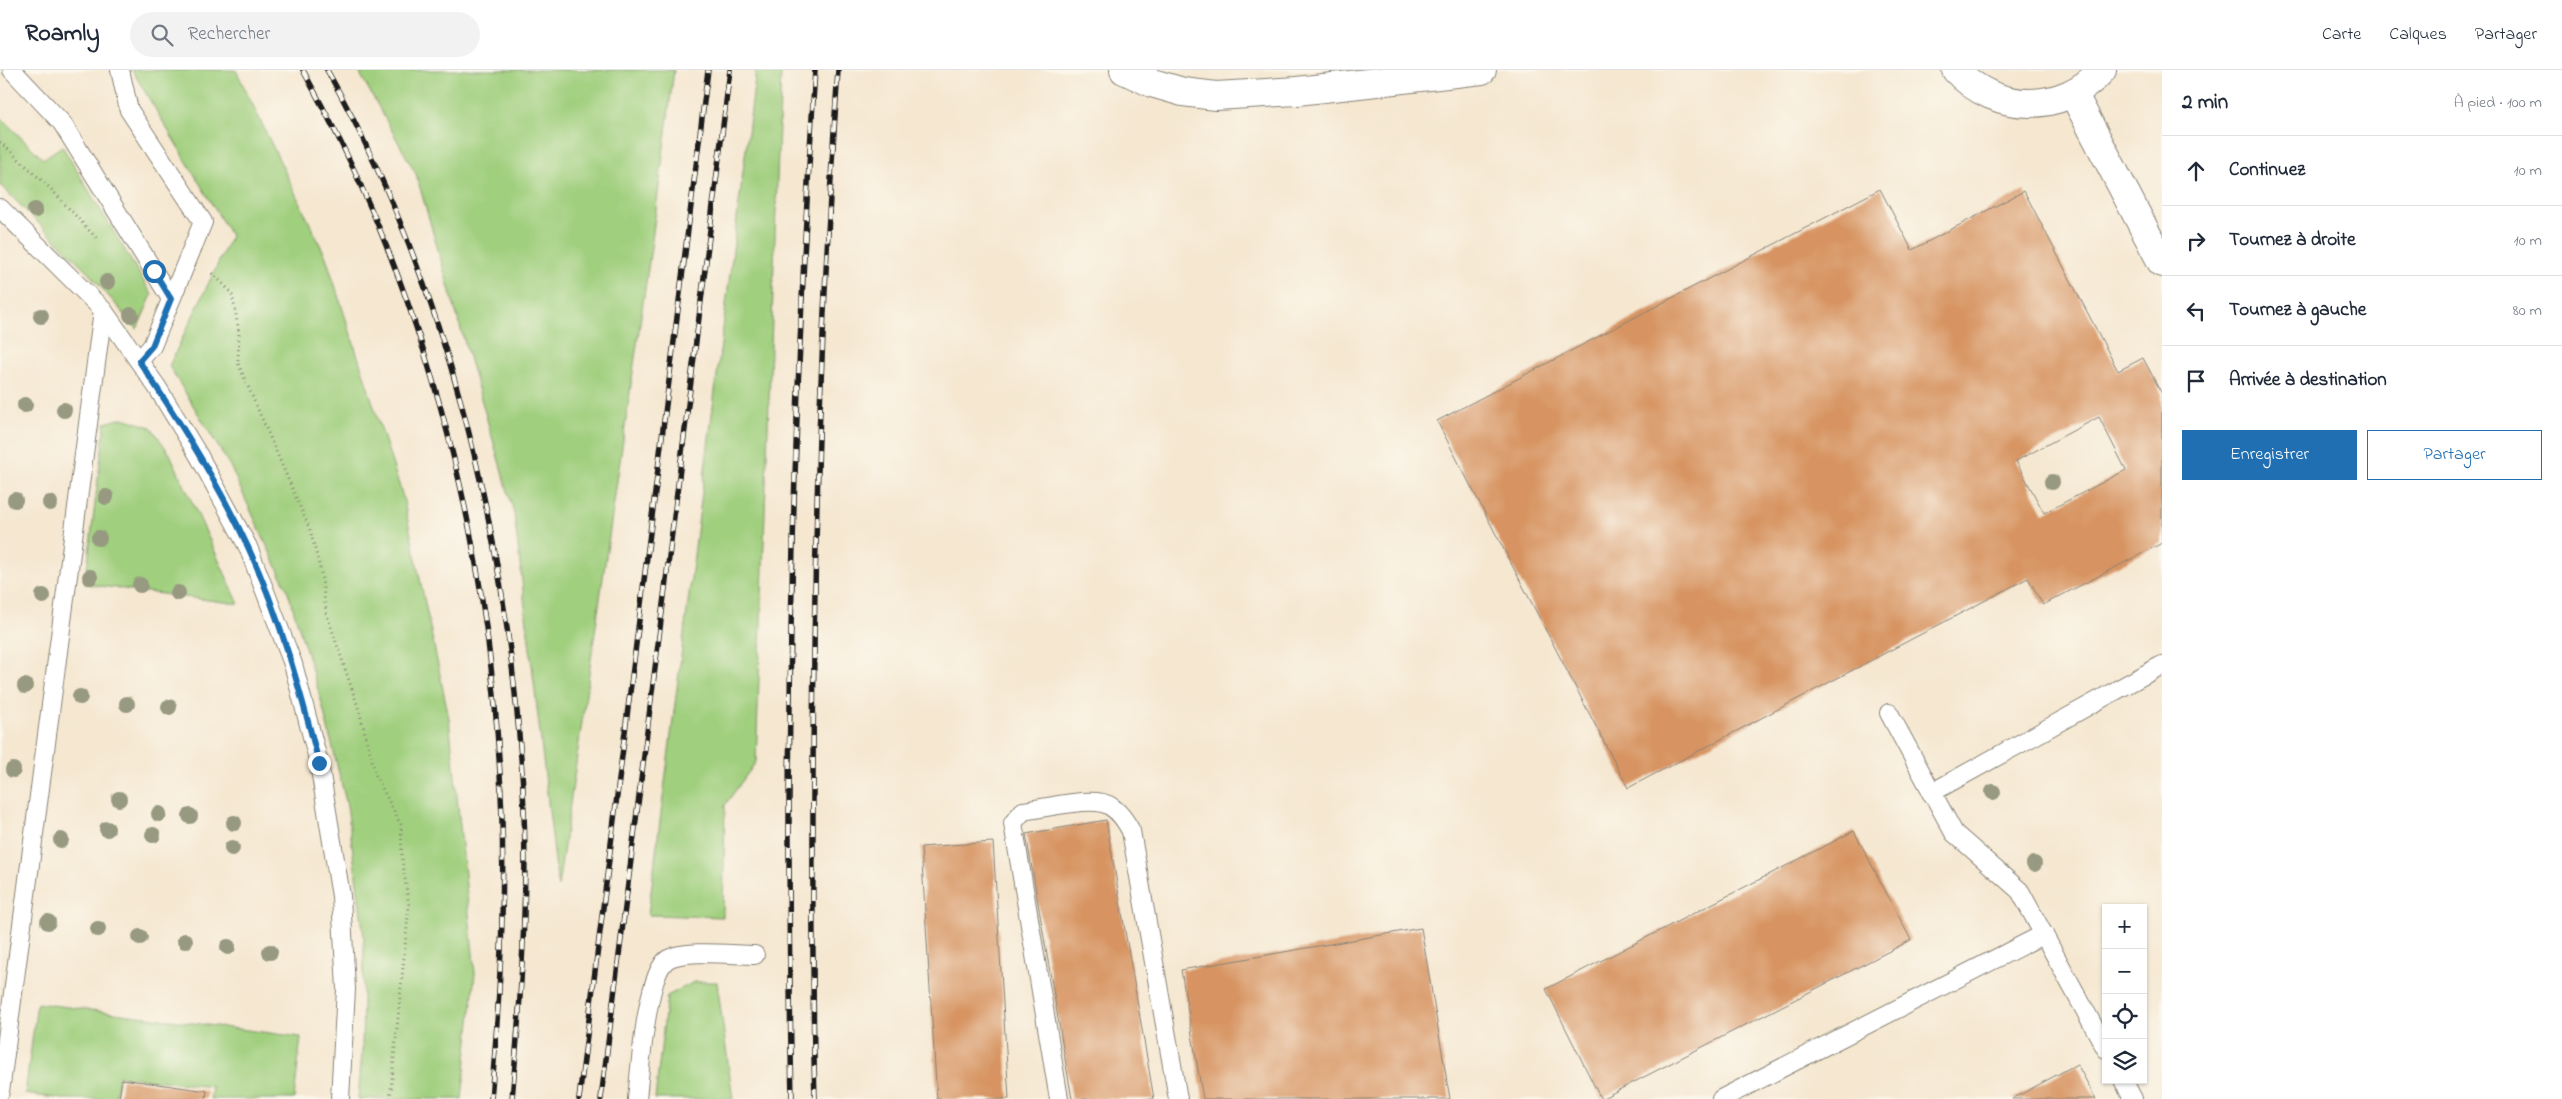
<!DOCTYPE html>
<html lang="fr">
<head>
<meta charset="utf-8">
<style>
  body { margin:0; font-family:"Indie Flower",sans-serif; background:#f2f2f3; color:#1f2937 }
  .controls { position:absolute; right:15px; bottom:15px; display:grid; overflow:hidden; border-radius:0px; box-shadow:0 1px 4px #0004 }
  .controls button { width:45px; height:45px; display:grid; place-items:center; padding:0; border:0; border-bottom:1px solid #e0e1e3; background:#fff; color:#1f2937; font:25px sans-serif }
  .stop { position:absolute; width:15px; height:15px; margin:-11px; border:4px solid #1f6fb2; border-radius:50%; background:#fff }
  .stop.end { background:#1f6fb2; border-color:#fff; box-shadow:0 1px 5px #0008 }
  .list { margin:0; padding:0; list-style:none }
  h2 { display:flex; justify-content:space-between; align-items:center; height:65px; margin:0; padding:0 20px; font-size:21px }
  h2 small { font-size:16px; font-weight:400; color:#747a83 }
  .list li { display:grid; grid-template-columns:32px 1fr auto; gap:15px; align-items:center; box-sizing:border-box; height:70px; padding:0 20px; border-top:1px solid #e0e1e3 }
  .list b { display:block; font-size:19px; white-space:nowrap }
  .list em { font-size:16px; font-style:normal; color:#747a83 }
  .actions { display:flex; gap:10px; padding:15px 20px }
  .actions a { flex:1; padding:11px 0; border:1px solid #1f6fb2; border-radius:0px; text-align:center; font-size:18px; color:#1f6fb2 }
  .actions .main { background:#1f6fb2; color:#fff }
  .icon { flex:none; width:28px; height:28px; fill:none; stroke:currentColor; stroke-width:2; stroke-linecap:round; stroke-linejoin:round }
  .map { position:relative; flex:none; width:2162px; height:1029px; overflow:hidden }
  header { display:flex; align-items:center; gap:30px; box-sizing:border-box; height:70px; padding:0 25px; background:#fff; border-bottom:1px solid #e0e1e3 }
  header strong { font-size:24px }
  nav { display:flex; gap:28px; margin-inline-start:auto; font-size:18px }
  .search { width:350px; height:45px; background:#f2f2f3; display:flex; align-items:center; gap:12px; box-sizing:border-box; padding:0 18px; border-radius:28px; color:#747a83; font-size:19px }
  main { display:flex }
  aside { flex:1; background:#fff }
  .map>svg:first-child { display:block }
</style>
</head>
<body>
<header>
<strong>Roamly</strong>
<div class="search"><svg class="icon" aria-label="search" viewBox="0 0 24 24"><circle cx="10" cy="10" r="6"/><path d="M15 15l6 6"/></svg>Rechercher</div>
<nav><a>Carte</a><a>Calques</a><a>Partager</a></nav>
</header>
<main>
<div class="map">
<svg width="2162" height="1029" viewBox="0 0 2162 1029">
  <rect width="100%" height="100%" fill="#fbf7ec"/>
  <filter id="ink" filterUnits="userSpaceOnUse"><feTurbulence type="fractalNoise" baseFrequency=".02" numOctaves="2"/><feDisplacementMap in="SourceGraphic" scale="10" xChannelSelector="R" yChannelSelector="G"/><feConvolveMatrix kernelMatrix="1 2 1 2 8 2 1 2 1" color-interpolation-filters="sRGB"/></filter>
  <filter id="wash" filterUnits="userSpaceOnUse"><feTurbulence type="fractalNoise" baseFrequency=".0096" numOctaves="4" result="noise"/><feDisplacementMap in="SourceGraphic" scale="20" xChannelSelector="R" yChannelSelector="G"/><feGaussianBlur stdDeviation="1.12" result="paint"/><feColorMatrix in="noise" values="0 0 0 0 0 0 0 0 0 0 0 0 0 0 0 0 0 1.4 0 .05"/><feComposite in="paint" operator="in"/></filter>
  <g filter="url(#wash)">
    <rect width="100%" height="100%" fill="#f5e7d0"/>
    <g fill="#a0cf7e" stroke="#5e764d">
      <path d="M132 0H236L326 187 403 427 449 648 475 903 462 1029H358L362 982 364 868 347 736 320 626 287 519 230 396 169 296 231 166Z"/>
      <path d="M358 0H674L651 178 558 817 514 443 416 104Z"/>
      <path d="M756 0H781L756 692 725 735 723 847 648 845Z"/>
      <path d="M0 47 43 89 62 76 152 225 137 259 87 201 0 115Z"/>
      <path d="M123 348 151 357 170 384 239 534 85 514 105 353Z"/>
      <path d="M694 912H717L733 1029H655L667 926Z"/>
      <path d="M37 933 301 967 294 1029H210L212 1017 119 1006 115 1029H63L25 1024Z"/>
    </g>
    <g id="blocks">
      <g fill="#d79462" fill-rule="evenodd">
        <path d="M1880 119 1912 180 2024 121 2118 301 2143 288 2162 324V473L2043 535 2028 508 1628 718 1437 351ZM2099 347 2126 400 2044 443 2016 391Z"/>
        <path d="M1106 750 1154 1029H1072L1026 764Z"/>
        <path d="M1854 761 1911 870 1601 1029 1546 919Z"/>
        <path d="M993 772 1009 1029H937L921 777Z"/>
        <path d="M1421 858 1450 1029H1203L1181 900Z"/>
        <path d="M2077 994 2096 1029H2012Z"/>
        <path d="M122 1009 207 1021 206 1029H119Z"/>
      </g>
    </g>
  </g>
  <g filter="url(#ink)">
    <use href="#blocks" fill-opacity="0" stroke="#888276" stroke-width="1"/>
    <g fill="none" stroke-linecap="round" stroke-linejoin="round">
      <defs>
        <g id="service">
          <path d="M12 0 62 53 171 229"/>
          <path d="M120 0 129 40 203 152 152 276 139 291"/>
          <path d="M0 138 103 240 157 317 199 386 248 477 293 594 319 693 341 826 346 919 340 1029"/>
          <path d="M1889 643 1954 763 2020 821 2106 979"/>
          <path d="M1931 723 2162 595"/>
          <path d="M2123 1010 2133 1029"/>
          <path d="M0 1022 103 240"/>
          <path d="M637 1029C640 1002 646 903 668 889 686 879 733 885 755 885"/>
          <path d="M1059 1029 1013 753 1023 741C1044 738 1077 730 1097 732 1114 733 1124 748 1131 761L1178 1029"/>
          <path d="M1721 1029 2044 864"/>
        </g>
        <g id="minor">
          <path d="M1124 0 1152 13 1183 22 1216 26 1297 21 1482 0"/>
          <path d="M1956 0C1996 44 2063 44 2102 0"/>
          <path d="M2073 23 2162 193"/>
        </g>
      </defs>
      <use href="#service" stroke="#888276" stroke-width="20"/>
      <use href="#minor" stroke="#888276" stroke-width="30"/>
      <g stroke="#888276" stroke-width="3" stroke-dasharray="1 4" stroke-linecap="butt">
        <path d="M0 72 50 118 98 170"/>
        <path d="M212 203 232 223 239 262 238 293 310 460 321 502 326 542 359 640 376 706 401 755 402 788 409 836 390 1029"/>
      </g>
      <use href="#service" stroke="#fff" stroke-width="18"/>
      <use href="#minor" stroke="#fff" stroke-width="28"/>
      <defs>
        <g id="rail">
          <path d="M303 0C322 36 342 72 358 109 440 290 487 490 499 688 507 802 501 915 491 1029"/>
          <path d="M327 0C444 209 503 450 521 688 530 801 522 916 512 1029"/>
          <path d="M579 1029 708 0"/>
          <path d="M601 1029 730 0"/>
          <path d="M792 1029C784 685 792 343 815 0"/>
          <path d="M815 1029C812 929 813 829 813 729 813 486 821 243 838 0"/>
        </g>
      </defs>
      <use href="#rail" stroke="#1c1c1c" stroke-width="5.5"/>
      <use href="#rail" stroke="#fbf7ec" stroke-width="4" stroke-dasharray="11" stroke-linecap="butt"/>
    </g>
    <g fill="#979a80">
      <circle cx="35" cy="140" r="8"/>
      <circle cx="107" cy="212" r="8"/>
      <circle cx="131" cy="245" r="8"/>
      <circle cx="41" cy="246" r="8"/>
      <circle cx="25" cy="335" r="8"/>
      <circle cx="64" cy="340" r="8"/>
      <circle cx="2052" cy="412" r="8"/>
      <circle cx="106" cy="427" r="8"/>
      <circle cx="15" cy="430" r="8"/>
      <circle cx="50" cy="433" r="8"/>
      <circle cx="99" cy="468" r="8"/>
      <circle cx="90" cy="507" r="8"/>
      <circle cx="140" cy="515" r="8"/>
      <circle cx="178" cy="523" r="8"/>
      <circle cx="43" cy="526" r="8"/>
      <circle cx="25" cy="616" r="8"/>
      <circle cx="80" cy="627" r="8"/>
      <circle cx="127" cy="634" r="8"/>
      <circle cx="169" cy="637" r="8"/>
      <circle cx="13" cy="700" r="8"/>
      <circle cx="1993" cy="722" r="8"/>
      <circle cx="119" cy="729" r="8"/>
      <circle cx="159" cy="744" r="8"/>
      <circle cx="190" cy="746" r="8"/>
      <circle cx="234" cy="753" r="8"/>
      <circle cx="107" cy="759" r="8"/>
      <circle cx="153" cy="765" r="8"/>
      <circle cx="61" cy="770" r="8"/>
      <circle cx="232" cy="778" r="8"/>
      <circle cx="2034" cy="794" r="8"/>
      <circle cx="48" cy="852" r="8"/>
      <circle cx="98" cy="859" r="8"/>
      <circle cx="140" cy="867" r="8"/>
      <circle cx="185" cy="871" r="8"/>
      <circle cx="228" cy="877" r="8"/>
      <circle cx="270" cy="882" r="8"/>
    </g>
  </g>
  <g fill="none" stroke-linecap="round" stroke-linejoin="round" filter="url(#ink)">
    <path stroke="#1f6fb2" stroke-width="6" d="M154 201 171 229 152 276 139 291C179 350 218 412 248 477 280 546 300 620 319 693"/>
  </g>
</svg>
<div class="controls">
<button>+</button>
<button>−</button>
<button><svg class="icon" aria-label="locate" viewBox="0 0 24 24"><circle cx="12" cy="12" r="6"/><path d="M12 2v4M12 18v4M2 12h4M18 12h4"/></svg></button>
<button><svg class="icon" aria-label="layers" viewBox="0 0 24 24"><path d="M12 4l9 5-9 5-9-5zM3 14l9 5 9-5"/></svg></button>
</div>
<div class="stop" style="left:154px;top:201px"></div>
<div class="stop end" style="left:319px;top:693px"></div>
</div>
<aside>
<h2>2 min<small>À pied · 100 m</small></h2>
<ul class="list">
<li><svg class="icon" aria-label="ahead" viewBox="0 0 24 24"><path d="M12 20V5M6 11l6-6 6 6"/></svg><div><b>Continuez</b></div><em>10 m</em></li>
<li><svg class="icon" aria-label="right" viewBox="0 0 24 24"><path d="M7 20v-9h11M14 6l5 5-5 5"/></svg><div><b>Tournez à droite</b></div><em>10 m</em></li>
<li><svg class="icon" aria-label="left" viewBox="0 0 24 24"><path d="M17 20v-9H6M10 6l-5 5 5 5"/></svg><div><b>Tournez à gauche</b></div><em>80 m</em></li>
<li><svg class="icon" aria-label="arrive" viewBox="0 0 24 24"><path d="M6 21V4h12l-3 4 3 4H6"/></svg><div><b>Arrivée à destination</b></div></li>
</ul>
<div class="actions"><a class="main">Enregistrer</a><a>Partager</a></div>
</aside>
</main>
</body>
</html>
